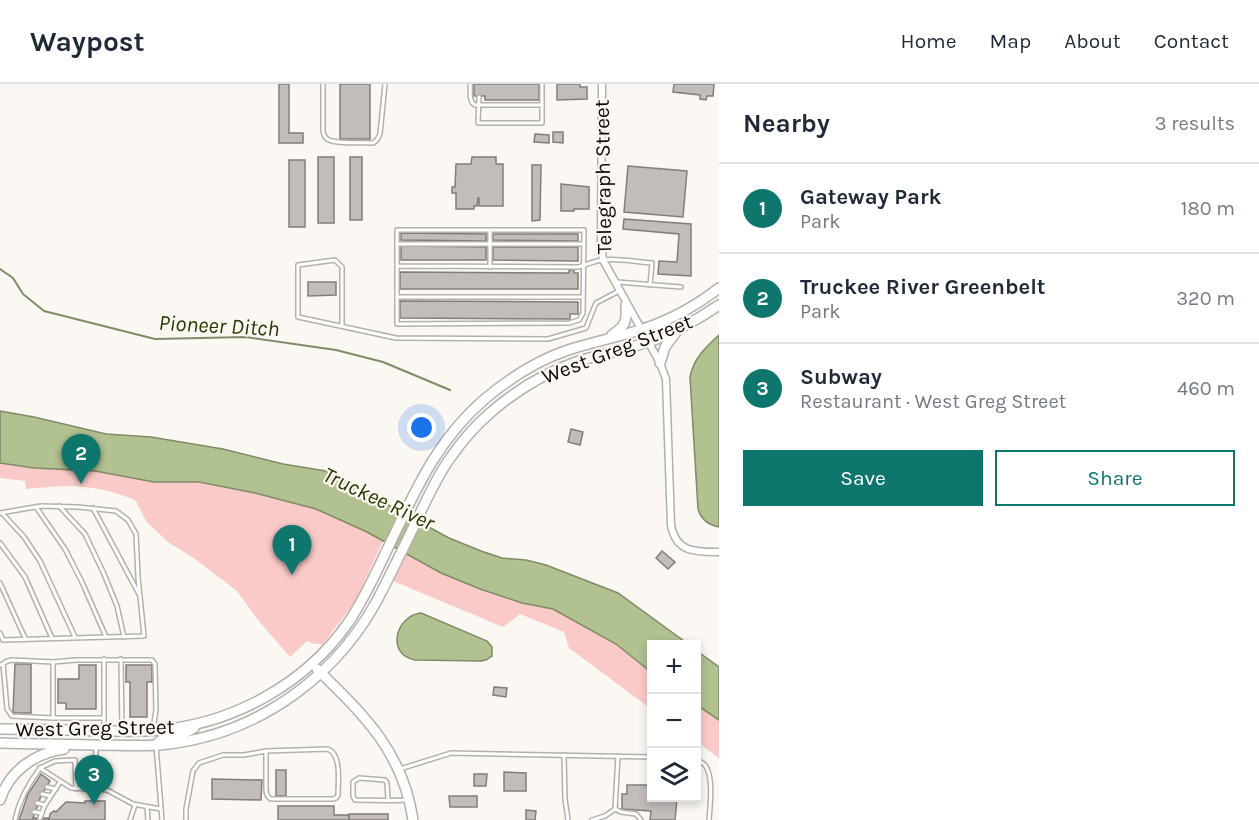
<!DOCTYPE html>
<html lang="en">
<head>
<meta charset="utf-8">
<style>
  body { margin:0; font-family:Karla,sans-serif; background:#f6f6f7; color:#1f2937 }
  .controls { position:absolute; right:18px; bottom:18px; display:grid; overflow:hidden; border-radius:0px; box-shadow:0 3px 9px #0003 }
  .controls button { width:54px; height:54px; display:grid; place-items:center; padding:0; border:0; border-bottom:2px solid #e0e1e3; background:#fff; color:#1f2937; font:30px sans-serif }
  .you { position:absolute; left:422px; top:344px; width:21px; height:21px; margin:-15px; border:4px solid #fff; border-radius:50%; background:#1a73e8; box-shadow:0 0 0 9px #1a73e833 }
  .badge { display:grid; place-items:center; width:39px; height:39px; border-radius:50%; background:#0f766e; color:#fff; font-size:20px; font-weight:700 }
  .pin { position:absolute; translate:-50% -50px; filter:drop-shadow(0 2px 3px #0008) }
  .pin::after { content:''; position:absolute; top:32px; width:21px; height:18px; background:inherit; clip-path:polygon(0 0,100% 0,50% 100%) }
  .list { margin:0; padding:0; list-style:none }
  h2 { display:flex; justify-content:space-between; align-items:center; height:78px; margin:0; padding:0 24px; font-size:26px }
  h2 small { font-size:20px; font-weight:400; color:#747a83 }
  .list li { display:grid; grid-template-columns:39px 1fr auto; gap:18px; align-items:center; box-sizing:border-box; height:90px; padding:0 24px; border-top:2px solid #e0e1e3 }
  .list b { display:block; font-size:22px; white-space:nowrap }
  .list p { margin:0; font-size:20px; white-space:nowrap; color:#747a83 }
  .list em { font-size:20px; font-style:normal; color:#747a83 }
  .actions { display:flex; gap:12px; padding:18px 24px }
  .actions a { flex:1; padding:14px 0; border:2px solid #0f766e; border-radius:0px; text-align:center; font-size:21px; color:#0f766e }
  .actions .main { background:#0f766e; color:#fff }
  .icon { flex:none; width:33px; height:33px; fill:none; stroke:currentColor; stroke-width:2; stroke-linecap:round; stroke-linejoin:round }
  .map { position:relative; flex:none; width:719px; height:736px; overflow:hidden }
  header { display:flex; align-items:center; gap:36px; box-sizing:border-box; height:84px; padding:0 30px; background:#fff; border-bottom:2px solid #e0e1e3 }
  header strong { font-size:28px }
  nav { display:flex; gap:33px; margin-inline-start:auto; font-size:21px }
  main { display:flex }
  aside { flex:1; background:#fff }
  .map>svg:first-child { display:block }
</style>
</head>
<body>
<header>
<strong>Waypost</strong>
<nav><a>Home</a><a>Map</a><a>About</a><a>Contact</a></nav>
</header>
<main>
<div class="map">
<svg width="719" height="736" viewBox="0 0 719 736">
  <rect width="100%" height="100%" fill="#fbf7f2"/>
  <g fill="#facac8">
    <path d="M0 379 34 384 95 387 154 398H199L255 409 316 425 367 448 383 457 356 516 323 560H315L307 557 290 573 258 536 237 507 195 475 168 458 146 437 136 417 133 415C112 407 91 402 69 402 54 402 40 404 26 405L25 397 0 394Z"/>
    <path d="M407 470 441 489 479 505 522 519 553 525 616 560 651 588V625L569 564 564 548 520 530 503 543 393 497Z"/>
    <path d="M697 621 719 636V674L697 658Z"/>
  </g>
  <g fill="#b1c190" stroke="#808b68" stroke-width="1.5">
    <path d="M719 251V443C708 441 701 435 698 425L690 293C694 274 705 264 719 251Z"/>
    <path d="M0 327 34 333 106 350 151 353 223 365 283 380 326 387 449 454 481 467 502 474 526 476 546 481 618 509 688 560H652L651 588 616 560 553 525 522 519 480 505 441 489 367 448 316 425 255 409 199 398H154L95 387 34 384 0 379Z"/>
    <path d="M421 529 487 557 492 563V572L486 576 481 577 415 576C386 571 395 532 421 529Z"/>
    <path d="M697 567 719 583V636L697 621Z"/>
  </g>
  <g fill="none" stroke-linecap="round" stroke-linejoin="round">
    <path stroke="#808b68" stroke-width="2" d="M0 185 13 194 23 210 44 227 155 255 246 253 336 266 383 278 450 306"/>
  </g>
  <g fill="#c3bdba" stroke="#837d7b" stroke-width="1.5">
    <path d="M279 0H289V49H303V59H279Z"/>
    <rect x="340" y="0" width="30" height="55"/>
    <path d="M474 0H539V16H485V12H474Z"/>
    <path d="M557 0H580V3H587V15L557 16Z"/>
    <path d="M674 0H714L713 12H707L706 16 700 15V11L673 8Z"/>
    <path d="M553 48H563V59L553 58Z"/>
    <path d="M535 50 549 51V59L534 58Z"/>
    <rect x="318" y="73" width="16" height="66"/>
    <rect x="350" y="73" width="12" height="63"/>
    <path d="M472 73H496V80H503V122H479V114H478L477 122H474V125H456V109H452V103H455L456 80H471Z"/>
    <rect x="289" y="76" width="16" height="67"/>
    <path d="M532 81H541L540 136 532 137Z"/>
    <path d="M628 82 687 87 683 133 624 128Z"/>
    <path d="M561 100 589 103V125H574V127H561Z"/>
    <path d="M624 135 691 140V192L658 190 659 177 677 178 679 150 623 145Z"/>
    <path d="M401 149 486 150V157L401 156Z"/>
    <path d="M493 150H578V157L493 156Z"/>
    <path d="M401 162 486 163V176H401Z"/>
    <path d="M493 163H578V177L493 176Z"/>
    <path d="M569 186H574V189H578V205H400V188L569 189Z"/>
    <path d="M308 198H336V211L308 212Z"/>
    <path d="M400 217 578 218V230H570V235L400 234Z"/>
    <path d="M571 345 583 348 580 361 568 358Z"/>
    <path d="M662 467 675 478 668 485 656 474Z"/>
    <path d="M15 580H31V629H13Z"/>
    <path d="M79 581H96V625H66V619H58V595H79Z"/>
    <path d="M126 581H152V598H147V633H130V598H126Z"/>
    <path d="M494 603 507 604 506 613 493 611Z"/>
    <rect x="276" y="686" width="10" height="26"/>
    <path d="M504 688 526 689V707H504Z"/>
    <path d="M41 690 50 697 41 712 33 734H49V736H19L28 710Z"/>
    <path d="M474 690H487L486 702H474Z"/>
    <path d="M212 695 262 696 261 716 212 715Z"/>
    <path d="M627 701H652V714H677L675 736H650L651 727 622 725V710H627Z"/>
    <path d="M449 712H477V723H450Z"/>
    <path d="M85 717H105V736H49L50 730 54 727 56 728 66 718 85 719Z"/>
    <path d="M278 722H334V731H349V736H278Z"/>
    <path d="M526 726 536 727 535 736H526Z"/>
    <rect x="349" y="730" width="39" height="6"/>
  </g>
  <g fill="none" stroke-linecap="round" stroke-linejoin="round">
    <defs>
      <g id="lane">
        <path d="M323 0V45C323 48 323 51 326 54 332 61 363 58 373 59L377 56 380 50 385 0"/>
        <path d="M470 0C471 7 468 17 475 21H542"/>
        <path d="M479 13 478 39H542V0"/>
        <path d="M397 160H584"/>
        <path d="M397 182V146H584L583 229 579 236 569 239 397 240V182L578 183C586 181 594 177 602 176 617 174 637 178 652 179L650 201"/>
        <path d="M490 183V146"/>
        <path d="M617 198 681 203"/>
        <path d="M397 213H583"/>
        <path d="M342 242V183L335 176 298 181V233L396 254 548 255 586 244 596 219 619 207"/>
        <path d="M59 422 85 450 104 490 117 522 124 553"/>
        <path d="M36 423 65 465 82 498 106 553"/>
        <path d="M93 424 139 510"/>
        <path d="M0 429 41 422 78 423 116 427 128 436 136 450 138 493 144 552 3 556 0 549"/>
        <path d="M2 429 24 453 40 477 75 553"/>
        <path d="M0 459 25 493 52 554"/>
        <path d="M0 499 25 554"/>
        <path d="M104 575V645"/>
        <path d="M121 575 122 645"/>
        <path d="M53 578V634H104"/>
        <path d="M3 580 7 577 12 576 53 578 76 576H152L155 580 156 626 153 645"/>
        <path d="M0 581 3 580 7 625 12 632 53 634"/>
        <path d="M156 662 162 736"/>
        <path d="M564 671 565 715 568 736"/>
        <path d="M696 676C699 677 703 679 705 681 714 693 710 722 709 736"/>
        <path d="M40 684 55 677 75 676 76 705"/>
        <path d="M400 685 451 669 652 673"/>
        <path d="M47 703 56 705"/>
        <path d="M95 706 96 663"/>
        <path d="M42 710 51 712"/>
        <path d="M388 716 387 699 385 696 359 694 353 698V712L355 716C373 716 390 717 407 716"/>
        <path d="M37 719 45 721"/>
        <path d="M147 723 148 736"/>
        <path d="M615 725 621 728 636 730 641 736"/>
        <path d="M34 728 42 729"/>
        <path d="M40 734 45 721 60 698"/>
        <path d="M15 736C19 716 28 700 40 684L71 704 107 706 133 720 161 725"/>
        <path d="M130 736 135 721"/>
        <path d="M186 736V725L193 687 199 679 223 671H244L266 667 328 665C342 671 338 698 338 711L336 714 333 715H271C267 713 266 710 266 705V667"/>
        <path d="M592 736 605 732 615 725 618 672"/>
      </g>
      <path id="street" d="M602 0 601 160 603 176 660 279 666 295 671 441C676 469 696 468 719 468"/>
      <g id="secondary">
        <path d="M612 251C626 241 627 238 626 221"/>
        <path d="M660 279 665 263 677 247"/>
        <path d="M317 585C364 631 403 668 413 736"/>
        <path d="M0 645C34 645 67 646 101 647 120 647 140 648 160 646 234 639 305 600 348 539 363 517 374 493 385 470 413 412 435 357 486 314 510 294 538 276 568 266 593 258 618 253 643 245 670 236 696 222 719 204"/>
        <path d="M0 659C32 660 64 660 96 661 120 661 145 663 169 660 263 648 343 588 384 503 397 477 410 451 422 425 431 407 439 389 451 373 462 357 475 342 490 329 515 307 545 289 576 278 603 269 632 265 659 254 681 245 700 234 719 221"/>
        <path d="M156 661C163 652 170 653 180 651 185 649 190 647 194 644"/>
        <path d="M0 716C9 687 35 669 64 665"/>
      </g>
    </defs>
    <use href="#lane" stroke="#b4b0ab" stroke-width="6"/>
    <use href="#street" stroke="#b4b0ab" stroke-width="9"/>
    <use href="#secondary" stroke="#b4b0ab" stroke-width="12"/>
    <use href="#lane" stroke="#fff" stroke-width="3"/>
    <use href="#street" stroke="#fff" stroke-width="6"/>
    <use href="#secondary" stroke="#fff" stroke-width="9"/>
  </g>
  <g text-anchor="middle" stroke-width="4.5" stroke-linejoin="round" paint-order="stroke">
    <g font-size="21" fill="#0d0c0a" stroke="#fbf7f2">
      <text transform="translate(603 93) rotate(-91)" y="7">Telegraph Street</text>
      <text transform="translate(617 265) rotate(-21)" y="7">West Greg Street</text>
      <text transform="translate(95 644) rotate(-1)" y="7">West Greg Street</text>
    </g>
    <g font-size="22" font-style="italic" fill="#2a3700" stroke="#fbf7f2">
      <text transform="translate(219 241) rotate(3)" y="8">Pioneer Ditch</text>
      <text transform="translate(379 414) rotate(25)" y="8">Truckee River</text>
    </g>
  </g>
</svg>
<div class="controls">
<button>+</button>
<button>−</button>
<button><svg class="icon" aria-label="layers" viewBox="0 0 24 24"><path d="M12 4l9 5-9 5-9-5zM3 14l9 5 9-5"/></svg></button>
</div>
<div class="you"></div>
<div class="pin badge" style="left:292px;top:491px">1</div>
<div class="pin badge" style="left:81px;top:400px">2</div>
<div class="pin badge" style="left:94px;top:721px">3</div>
</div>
<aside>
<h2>Nearby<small>3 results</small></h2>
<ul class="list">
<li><span class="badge">1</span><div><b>Gateway Park</b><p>Park</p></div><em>180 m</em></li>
<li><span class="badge">2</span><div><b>Truckee River Greenbelt</b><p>Park</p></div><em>320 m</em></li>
<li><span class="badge">3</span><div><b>Subway</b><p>Restaurant · West Greg Street</p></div><em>460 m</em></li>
</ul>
<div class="actions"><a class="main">Save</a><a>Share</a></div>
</aside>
</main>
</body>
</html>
